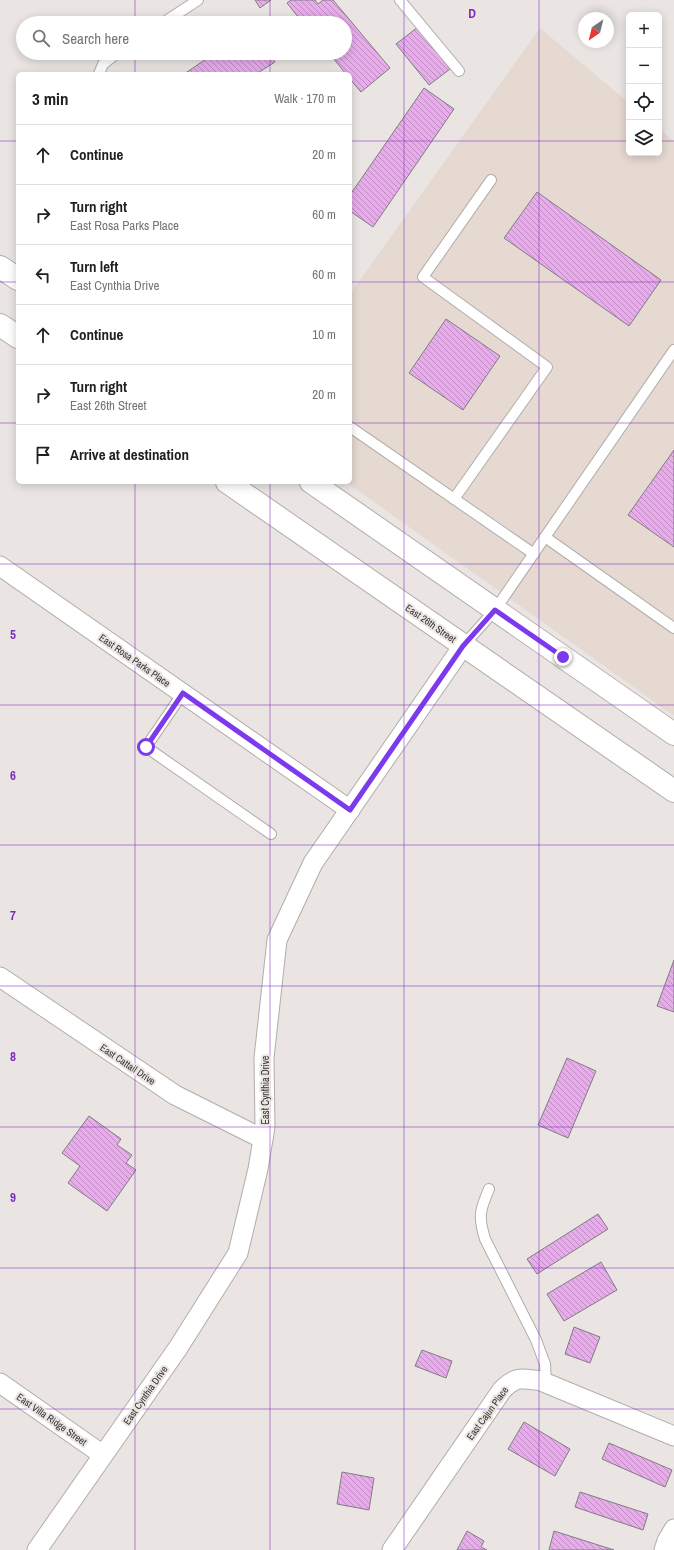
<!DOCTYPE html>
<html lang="en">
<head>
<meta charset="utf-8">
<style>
  body { margin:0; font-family:"Archivo Narrow",sans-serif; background:#f6f6f6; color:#202124 }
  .controls { position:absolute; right:12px; top:12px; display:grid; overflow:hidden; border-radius:6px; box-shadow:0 2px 10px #0003 }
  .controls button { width:36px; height:36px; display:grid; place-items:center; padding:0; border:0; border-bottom:1px solid #e0e0e0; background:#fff; color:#202124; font:20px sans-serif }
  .compass { position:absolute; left:578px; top:12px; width:36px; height:36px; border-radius:50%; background:#fff; box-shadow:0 2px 10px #0003; rotate:215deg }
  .stop { position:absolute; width:12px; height:12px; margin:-9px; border:3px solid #7c3aed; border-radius:50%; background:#fff }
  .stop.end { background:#7c3aed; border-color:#fff; box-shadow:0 1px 4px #0008 }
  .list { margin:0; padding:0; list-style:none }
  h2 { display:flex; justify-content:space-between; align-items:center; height:52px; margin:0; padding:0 16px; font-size:17px }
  h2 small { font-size:13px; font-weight:400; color:#757577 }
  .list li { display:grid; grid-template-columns:26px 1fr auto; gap:12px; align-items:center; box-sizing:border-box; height:60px; padding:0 16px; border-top:1px solid #e0e0e0 }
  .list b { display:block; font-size:15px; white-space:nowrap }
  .list p { margin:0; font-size:13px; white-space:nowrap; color:#757577 }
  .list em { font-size:13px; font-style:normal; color:#757577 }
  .icon { flex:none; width:22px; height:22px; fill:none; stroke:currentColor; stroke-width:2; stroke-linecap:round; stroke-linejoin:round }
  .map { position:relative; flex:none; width:674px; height:1550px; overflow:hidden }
  .search { position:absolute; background:#fff; box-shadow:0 2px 10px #0003; left:16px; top:16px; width:336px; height:44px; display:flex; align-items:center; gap:10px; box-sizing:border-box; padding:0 14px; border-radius:22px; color:#757577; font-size:15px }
  .panel { position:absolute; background:#fff; box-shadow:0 2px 10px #0003; left:16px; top:72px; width:336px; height:412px; border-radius:6px }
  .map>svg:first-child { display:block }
</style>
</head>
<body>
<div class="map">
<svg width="674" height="1550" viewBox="0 0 674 1550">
  <defs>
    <pattern id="building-back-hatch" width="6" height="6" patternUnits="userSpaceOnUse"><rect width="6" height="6" fill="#e8acec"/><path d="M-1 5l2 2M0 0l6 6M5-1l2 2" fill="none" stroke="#bd8dc0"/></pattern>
  </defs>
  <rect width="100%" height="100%" fill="#eae5e2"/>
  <path fill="#e5d9d2" d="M540 28 629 103V153H659V129L674 141V716L346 482H350V294Z"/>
  <g fill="url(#building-back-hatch)" stroke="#807d81">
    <path d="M255 0H271L260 8Z"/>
    <path d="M291 0H315L318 4 323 0H333L390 68 361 92 350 79V74H346L329 53H345V23H303L287 3Z"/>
    <path d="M418 27 450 69 429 85 396 44Z"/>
    <path d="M215 53H269L275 62 256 74H184Z"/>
    <path d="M424 88 454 109 373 227 350 211V195Z"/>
    <path d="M537 192 661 280 629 326 504 238Z"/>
    <path d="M446 319 500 356 463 410 409 373Z"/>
    <path d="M674 450V547L628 515Z"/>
    <path d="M674 960V1012L657 1006Z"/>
    <path d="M567 1058 596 1071 568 1138 538 1125Z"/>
    <path d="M89 1116 121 1139 117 1145 132 1155 126 1163 136 1170 107 1211 68 1183 80 1166 62 1153Z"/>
    <path d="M598 1214 608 1229 537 1274 527 1259Z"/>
    <path d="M601 1262 617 1290 564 1321 547 1294Z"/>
    <path d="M574 1327 600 1337 590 1363 565 1354Z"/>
    <path d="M422 1350 452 1361 446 1378 415 1366Z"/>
    <path d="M524 1422 570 1449 555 1476 508 1449Z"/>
    <path d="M609 1443 672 1470 665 1487 602 1459Z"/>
    <path d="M342 1472 374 1478 369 1510 337 1504Z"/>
    <path d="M580 1492 648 1514 643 1530 575 1507Z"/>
    <path d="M467 1531 484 1541 481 1547 487 1550H457Z"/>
    <path d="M554 1531 614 1550H549Z"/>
  </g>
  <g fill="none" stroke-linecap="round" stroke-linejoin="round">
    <defs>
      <g id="service">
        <path d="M400 0 459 71"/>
        <path d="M163 23 198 0"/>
        <path d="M99 74 103 64 117 53"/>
        <path d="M350 427 534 554"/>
        <path d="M454 499 547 367 423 277 491 180"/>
        <path d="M545 537 674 350"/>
        <path d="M463 646 495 610 545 537 674 628"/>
        <path d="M183 693 146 747 271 834"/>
        <path d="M489 1189C480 1210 478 1216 485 1239L536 1340 545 1364 546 1382"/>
      </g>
      <g id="minor">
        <path d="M0 566 350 810"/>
        <path d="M0 977 175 1095 263 1139"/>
        <path d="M0 1383 103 1455"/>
        <path d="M37 1550 178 1348 238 1253 258 1169 265 1127 264 1058 277 940 313 863 463 646"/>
        <path d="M392 1550 502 1390C516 1376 522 1378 541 1381L674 1436"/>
        <path d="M664 1550 667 1541 674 1529"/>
      </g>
      <g id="secondary">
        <path d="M0 267 18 279"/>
        <path d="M0 325 18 337"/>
        <path d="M227 482 674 791"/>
        <path d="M311 482 674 734"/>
      </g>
    </defs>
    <use href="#service" stroke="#b2adaa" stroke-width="12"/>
    <use href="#minor" stroke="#b2adaa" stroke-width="21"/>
    <use href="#secondary" stroke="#b2adaa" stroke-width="24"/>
    <use href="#service" stroke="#fff" stroke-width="10"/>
    <use href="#minor" stroke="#fff" stroke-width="19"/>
    <use href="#secondary" stroke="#fff" stroke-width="22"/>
  </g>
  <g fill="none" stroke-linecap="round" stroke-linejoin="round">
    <path stroke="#7c3aed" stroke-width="5" d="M146 747 183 693 350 810 463 646 495 610 563 657"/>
  </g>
  <path fill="none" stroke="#7b2cbf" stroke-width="1" stroke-opacity="0.55" d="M135 0V23M270 0V23M404 0V1550M539 0V1550M135 53V74M270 53V74M0 141H18M350 141H629M659 141H674M0 282H18M350 282H674M0 423H18M350 423H674M135 482V1550M270 482V1550M0 564H674M0 705H674M0 845H674M0 986H674M0 1127H674M0 1268H674M0 1409H674"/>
  <g text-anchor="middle" stroke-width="4" stroke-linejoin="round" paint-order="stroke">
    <g font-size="10" fill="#363433" stroke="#eae5e2">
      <text transform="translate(431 623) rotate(35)" y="4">East 26th Street</text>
      <text transform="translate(135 660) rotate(35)" y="4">East Rosa Parks Place</text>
      <text transform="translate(128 1064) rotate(34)" y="4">East Cattail Drive</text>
      <text transform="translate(265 1090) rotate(-90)" y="4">East Cynthia Drive</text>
      <text transform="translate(145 1395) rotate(-55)" y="4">East Cynthia Drive</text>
      <text transform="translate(487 1413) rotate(-54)" y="4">East Cajun Place</text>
      <text transform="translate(52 1419) rotate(35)" y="4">East Villa Ridge Street</text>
    </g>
  </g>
  <g font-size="13" text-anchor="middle" font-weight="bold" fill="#7b2cbf" stroke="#eae5e2" stroke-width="4" stroke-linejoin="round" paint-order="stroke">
    <text x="472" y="18">D</text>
    <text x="13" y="639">5</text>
    <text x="13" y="780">6</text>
    <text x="13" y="920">7</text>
    <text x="13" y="1061">8</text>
    <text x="13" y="1202">9</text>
  </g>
</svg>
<div class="controls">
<button>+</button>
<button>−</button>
<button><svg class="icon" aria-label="locate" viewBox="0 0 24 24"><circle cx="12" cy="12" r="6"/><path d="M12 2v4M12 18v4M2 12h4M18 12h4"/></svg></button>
<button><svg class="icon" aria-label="layers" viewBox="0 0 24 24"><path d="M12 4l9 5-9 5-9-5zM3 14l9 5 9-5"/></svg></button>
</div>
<svg class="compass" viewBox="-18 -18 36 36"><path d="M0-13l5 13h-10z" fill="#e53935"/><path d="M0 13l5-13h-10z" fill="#757577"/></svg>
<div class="stop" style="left:146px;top:747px"></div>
<div class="stop end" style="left:563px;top:657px"></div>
<div class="search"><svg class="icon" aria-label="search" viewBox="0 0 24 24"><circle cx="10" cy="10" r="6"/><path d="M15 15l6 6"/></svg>Search here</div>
<section class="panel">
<h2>3 min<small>Walk · 170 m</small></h2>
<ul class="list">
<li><svg class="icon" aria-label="ahead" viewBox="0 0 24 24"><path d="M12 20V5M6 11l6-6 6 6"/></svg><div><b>Continue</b></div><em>20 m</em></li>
<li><svg class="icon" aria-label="right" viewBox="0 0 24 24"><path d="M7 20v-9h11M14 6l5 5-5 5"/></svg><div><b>Turn right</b><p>East Rosa Parks Place</p></div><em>60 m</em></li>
<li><svg class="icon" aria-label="left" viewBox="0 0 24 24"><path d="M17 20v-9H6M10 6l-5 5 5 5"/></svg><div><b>Turn left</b><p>East Cynthia Drive</p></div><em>60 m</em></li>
<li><svg class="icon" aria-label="ahead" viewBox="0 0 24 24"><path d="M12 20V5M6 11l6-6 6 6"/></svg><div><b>Continue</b></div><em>10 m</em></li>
<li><svg class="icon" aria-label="right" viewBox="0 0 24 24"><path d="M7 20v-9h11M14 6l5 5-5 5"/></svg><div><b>Turn right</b><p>East 26th Street</p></div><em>20 m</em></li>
<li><svg class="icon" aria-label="arrive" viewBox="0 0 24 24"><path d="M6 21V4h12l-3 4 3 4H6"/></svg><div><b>Arrive at destination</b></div></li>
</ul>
</section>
</div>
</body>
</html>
